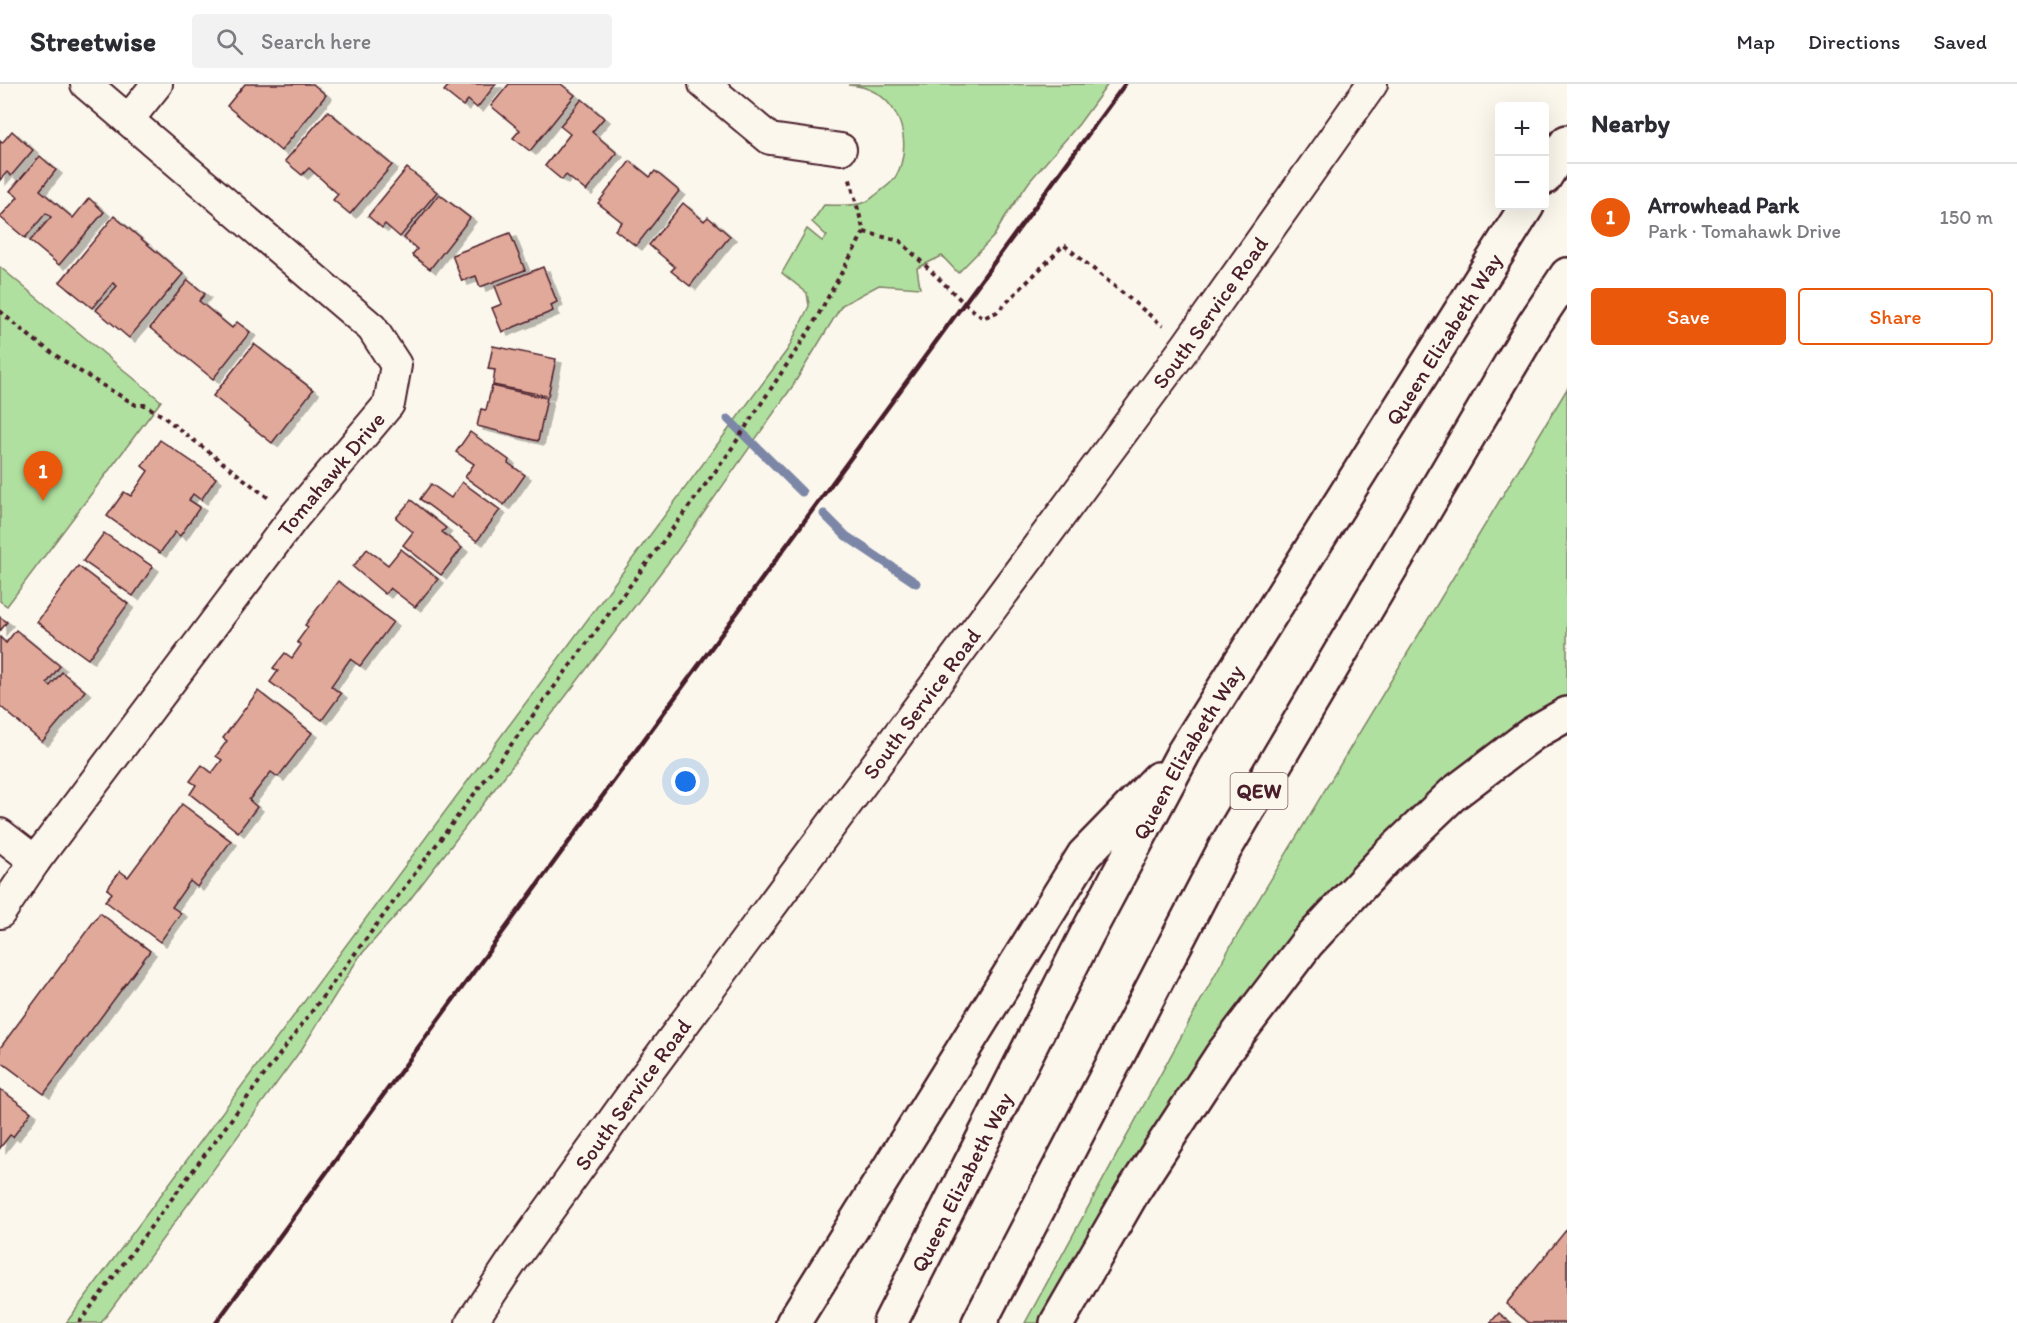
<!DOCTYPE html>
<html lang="en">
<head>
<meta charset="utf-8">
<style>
  body { margin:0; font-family:Itim,sans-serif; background:#f2f2f3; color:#2b2b33 }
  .controls { position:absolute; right:18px; top:18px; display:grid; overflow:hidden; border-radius:6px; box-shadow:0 6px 24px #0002 }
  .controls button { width:54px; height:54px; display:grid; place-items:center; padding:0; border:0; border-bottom:2px solid #e1e1e2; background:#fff; color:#2b2b33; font:30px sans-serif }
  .you { position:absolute; left:686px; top:698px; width:21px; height:21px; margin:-15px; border:4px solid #fff; border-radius:50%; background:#1a73e8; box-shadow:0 0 0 9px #1a73e833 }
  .badge { display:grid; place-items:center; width:39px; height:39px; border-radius:50%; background:#ea580c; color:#fff; font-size:20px; font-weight:700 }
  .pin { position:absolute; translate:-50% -50px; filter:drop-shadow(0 2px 3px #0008) }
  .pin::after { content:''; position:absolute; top:32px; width:21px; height:18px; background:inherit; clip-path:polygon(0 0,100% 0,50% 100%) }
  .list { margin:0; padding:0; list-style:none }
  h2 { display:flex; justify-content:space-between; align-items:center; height:78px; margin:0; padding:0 24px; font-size:26px }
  h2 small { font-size:20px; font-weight:400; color:#7c7c81 }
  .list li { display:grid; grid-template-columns:39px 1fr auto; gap:18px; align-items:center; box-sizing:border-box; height:108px; padding:0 24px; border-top:2px solid #e1e1e2 }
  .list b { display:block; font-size:22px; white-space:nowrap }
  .list p { margin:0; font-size:20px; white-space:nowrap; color:#7c7c81 }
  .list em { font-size:20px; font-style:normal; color:#7c7c81 }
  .actions { display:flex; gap:12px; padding:18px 24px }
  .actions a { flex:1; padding:14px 0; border:2px solid #ea580c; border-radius:6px; text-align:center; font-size:21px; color:#ea580c }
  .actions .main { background:#ea580c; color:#fff }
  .icon { flex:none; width:33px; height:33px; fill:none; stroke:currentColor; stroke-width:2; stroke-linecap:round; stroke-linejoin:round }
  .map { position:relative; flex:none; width:1567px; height:1239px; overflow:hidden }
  header { display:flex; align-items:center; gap:36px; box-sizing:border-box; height:84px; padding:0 30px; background:#fff; border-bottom:2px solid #e1e1e2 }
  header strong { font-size:28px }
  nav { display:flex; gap:33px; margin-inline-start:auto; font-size:21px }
  .search { width:420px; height:54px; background:#f2f2f3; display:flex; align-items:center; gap:15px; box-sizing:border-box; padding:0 21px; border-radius:6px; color:#7c7c81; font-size:22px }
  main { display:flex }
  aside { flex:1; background:#fff }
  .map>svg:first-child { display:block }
</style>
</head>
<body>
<header>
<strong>Streetwise</strong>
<div class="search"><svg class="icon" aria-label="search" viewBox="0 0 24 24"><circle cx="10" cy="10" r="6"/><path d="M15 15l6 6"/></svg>Search here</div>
<nav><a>Map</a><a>Directions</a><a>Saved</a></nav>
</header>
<main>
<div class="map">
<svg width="1567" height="1239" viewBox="0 0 1567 1239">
  <defs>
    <filter id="shadow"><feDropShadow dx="6" dy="4" stdDeviation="0" flood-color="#0004"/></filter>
  </defs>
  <rect width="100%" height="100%" fill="#fbf7ec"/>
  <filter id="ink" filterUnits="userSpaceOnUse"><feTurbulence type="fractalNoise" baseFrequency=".0167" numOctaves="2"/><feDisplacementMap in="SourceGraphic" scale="12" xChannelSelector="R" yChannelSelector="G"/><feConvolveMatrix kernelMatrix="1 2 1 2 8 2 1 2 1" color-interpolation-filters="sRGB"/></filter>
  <g filter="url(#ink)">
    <g fill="#b0e09f" stroke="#7d8065" stroke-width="1.5">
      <path d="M1108 0 1079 40 1029 98 1005 133 994 152 958 189 942 172 917 184 920 204 879 201 842 221 792 303 677 467 408 818 359 873 303 963 101 1239H66L788 265 809 222 807 209 782 189 807 145 822 157 827 152 812 138 824 121C837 121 853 123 866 118 870 116 874 112 877 110 886 103 895 97 899 86 914 47 892 2 848 1Z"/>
      <path d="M0 183 161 317 7 522 0 517Z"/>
      <path d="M1567 305V612L1549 623 1444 700 1335 802 1222 943 1124 1096 1038 1239H1025L1230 863Z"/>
    </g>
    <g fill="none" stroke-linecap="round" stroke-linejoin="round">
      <g stroke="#7c86a6" stroke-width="9">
        <path d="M728 335 802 408"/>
        <path d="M824 430 846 452 916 499"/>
      </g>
    </g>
    <g fill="#e1a99a" stroke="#4a1f2b" stroke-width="1.5" filter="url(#shadow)">
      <path d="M245 0H313L326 11 281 67 227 22Z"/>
      <path d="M450 0H496L477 24 468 16 463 22 444 7Z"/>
      <path d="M509 0H561L575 11 530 67 513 54 520 46 491 22Z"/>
      <path d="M582 15 604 34 592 48 617 69 586 107 566 91 562 96 545 82 570 50 560 42Z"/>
      <path d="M328 27 392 81 350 130 333 116 338 110 309 84 302 91 285 77Z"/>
      <path d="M12 47 33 66 11 92 7 88 0 96V57L2 59Z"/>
      <path d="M40 72 56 86 40 106 73 134 89 114 104 128 59 181 30 157 51 133 46 129 25 154 0 133 18 113 10 107Z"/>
      <path d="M630 77 650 93 655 87 679 107 636 162 615 146 622 138 598 119Z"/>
      <path d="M407 84 437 108 400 153 385 140 382 144 368 132Z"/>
      <path d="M439 110 470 134 430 185 412 171 417 165 404 154Z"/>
      <path d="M683 119 704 137 708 133 730 152 690 202 671 187 675 183 649 161Z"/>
      <path d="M114 132 183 190 129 254 96 226 117 202 113 199 92 224 60 198Z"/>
      <path d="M510 149 525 186 480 203 476 192 462 197 452 171Z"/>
      <path d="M543 183 557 218 551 221 553 227 502 248 492 224 502 220 495 202Z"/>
      <path d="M188 196 205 210 199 217 232 244 237 238 250 248 213 295 150 244Z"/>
      <path d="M254 260 313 306 272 359 213 312Z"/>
      <path d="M493 262 556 275 548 312 493 301 495 286 488 285Z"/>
      <path d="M492 302 547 314 538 357 477 342 481 325 486 326Z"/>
      <path d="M470 348 509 376 508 379 525 391 504 421 465 393 474 380 456 368Z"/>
      <path d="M160 356 216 394 201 416 193 410 189 416 200 423 180 452 175 448 160 469 107 432 124 408 131 412 148 387 142 382Z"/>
      <path d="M462 398 500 426 477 457 420 415 431 400 451 414Z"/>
      <path d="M411 416 446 444 442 448 462 464 441 491 403 461 413 448 396 434Z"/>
      <path d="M104 449 153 483 133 512 83 477Z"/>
      <path d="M367 465 388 481 401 465 438 495 415 523 390 504 385 510 353 483Z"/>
      <path d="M78 482 128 520 88 575 37 538Z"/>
      <path d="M338 497 393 538 360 582 350 575 331 602 341 610 322 636 270 598 278 587 273 584 285 569 292 574 301 561 297 558 308 543 305 541Z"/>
      <path d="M0 533 7 538 0 547Z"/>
      <path d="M16 546 60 582 47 599 50 602 62 588 85 607 42 658 0 622V553L6 559Z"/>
      <path d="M258 607 312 649 278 693 271 688 249 716 257 723 238 748 190 710 196 701 190 697 202 681 212 689 222 676 216 672 227 657 223 654Z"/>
      <path d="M182 720 231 757 197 803 190 797 172 823 181 829 160 858 105 817 112 809 107 805 120 787 128 793Z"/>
      <path d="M100 829 150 867 44 1010 0 977V964Z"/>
      <path d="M0 1005 31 1028 13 1053 10 1051 0 1064Z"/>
      <path d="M1567 1145V1239H1529L1506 1220Z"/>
      <path d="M1499 1229 1511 1239H1490Z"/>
    </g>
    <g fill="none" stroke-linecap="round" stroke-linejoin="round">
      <defs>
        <g id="minor">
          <path d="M704 0 770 55 841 65"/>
          <path d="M129 35 157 0"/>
          <path d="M0 750 35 777"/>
          <path id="s1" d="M0 829 35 777 294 433 389 320 396 281 372 244 86 0"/>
          <path id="s2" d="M471 1239 513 1176 640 999 1187 261 1372 0"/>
        </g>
        <g id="highway">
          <path d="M1544 94 1567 58"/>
          <path d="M793 1239 1084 771 1158 695"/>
          <path id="s3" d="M890 1239 1087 850 1184 668 1527 122"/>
          <path d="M979 1239 1224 766 1535 239 1567 191"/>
          <path d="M1057 1239 1132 1109 1222 971 1307 859 1384 776 1453 710 1532 650 1567 630"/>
        </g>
      </defs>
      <use href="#minor" stroke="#4a1f2b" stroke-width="34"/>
      <use href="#highway" stroke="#4a1f2b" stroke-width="38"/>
      <g stroke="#4a1f2b" stroke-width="4" stroke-dasharray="4.5 4.5" stroke-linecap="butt">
        <path d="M864 148 900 157 964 219 983 234 997 228 1064 161 1163 242"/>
        <path d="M0 227C41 265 88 293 136 321H145L161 331 271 416"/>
        <path d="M79 1239 726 373 811 244 864 148 849 92"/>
      </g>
      <use href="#minor" stroke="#fbf7ec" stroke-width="30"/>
      <use href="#highway" stroke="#fbf7ec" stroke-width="33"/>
      <path stroke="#4a1f2b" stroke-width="4.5" d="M216 1239 1125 0"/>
    </g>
  </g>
  <g text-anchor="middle" stroke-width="5" stroke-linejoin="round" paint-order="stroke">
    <rect fill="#fbf7ec" stroke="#7f6065" stroke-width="1.5" x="1230.5" y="689" width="57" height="36" rx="4.5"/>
    <g font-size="21" font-weight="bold" fill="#4a1f2b">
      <text x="1259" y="714">QEW</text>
    </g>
    <g font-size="22" fill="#4a1f2b" stroke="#fbf7ec">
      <text dy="8" stroke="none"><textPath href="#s2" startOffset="1252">South Service Road</textPath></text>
      <text dy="8" stroke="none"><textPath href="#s3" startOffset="1130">Queen Elizabeth Way</textPath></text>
      <text dy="8" stroke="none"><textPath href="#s1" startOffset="550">Tomahawk Drive</textPath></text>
      <text dy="8" stroke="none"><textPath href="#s2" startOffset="766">South Service Road</textPath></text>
      <text dy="8" stroke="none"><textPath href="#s3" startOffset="644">Queen Elizabeth Way</textPath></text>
      <text dy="8" stroke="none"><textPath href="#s2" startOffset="280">South Service Road</textPath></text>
      <text dy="8" stroke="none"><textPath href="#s3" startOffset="158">Queen Elizabeth Way</textPath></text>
    </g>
  </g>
</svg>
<div class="controls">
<button>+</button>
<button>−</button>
</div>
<div class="you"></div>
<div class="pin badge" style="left:43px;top:417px">1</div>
</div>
<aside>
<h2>Nearby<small></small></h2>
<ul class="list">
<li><span class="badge">1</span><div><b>Arrowhead Park</b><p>Park · Tomahawk Drive</p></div><em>150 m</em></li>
</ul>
<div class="actions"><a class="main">Save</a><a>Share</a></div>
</aside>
</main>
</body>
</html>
